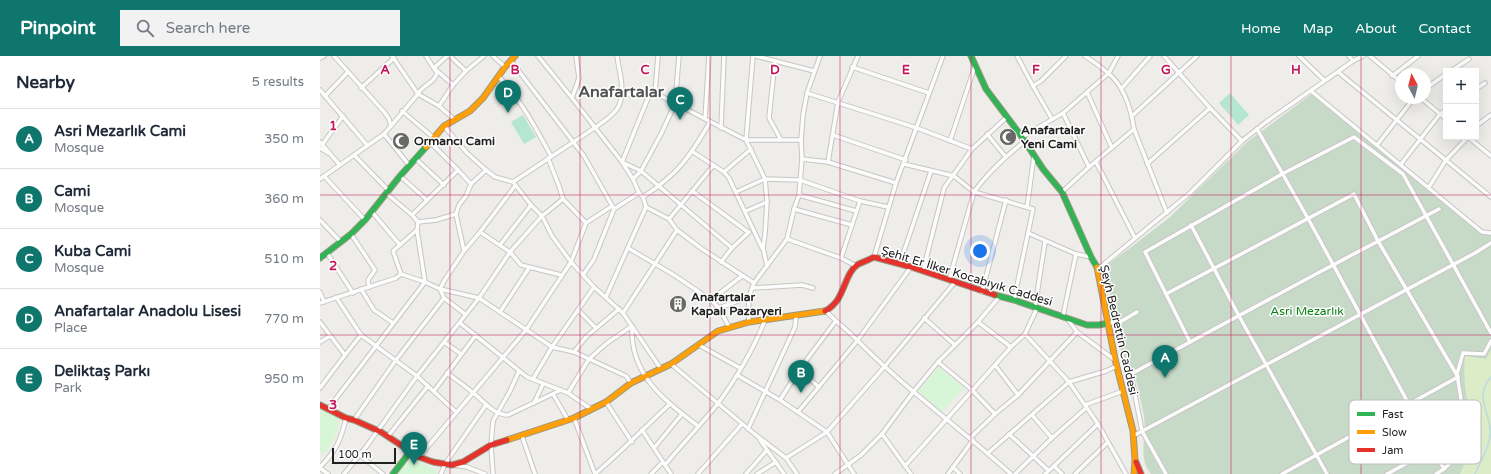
<!DOCTYPE html>
<html lang="en">
<head>
<meta charset="utf-8">
<style>
  body { margin:0; font-family:"Varela Round",sans-serif; background:#f2f2f3; color:#1f2937 }
  .controls { position:absolute; right:12px; top:12px; display:grid; overflow:hidden; border-radius:0px; box-shadow:0 4px 16px #0002 }
  .controls button { width:36px; height:36px; display:grid; place-items:center; padding:0; border:0; border-bottom:1px solid #e0e1e3; background:#fff; color:#1f2937; font:20px sans-serif }
  .compass { position:absolute; left:1075px; top:12px; width:36px; height:36px; border-radius:50%; background:#fff; box-shadow:0 4px 16px #0002; rotate:353deg }
  .scale { position:absolute; left:12px; bottom:10px; width:64px; box-sizing:border-box; padding-left:4px; border:2px solid #202020; border-top:0; font-size:11px; line-height:14px; white-space:nowrap; color:#202020; -webkit-text-stroke:3px #fff; paint-order:stroke }
  .you { position:absolute; left:660px; top:195px; width:14px; height:14px; margin:-10px; border:3px solid #fff; border-radius:50%; background:#1a73e8; box-shadow:0 0 0 6px #1a73e833 }
  .badge { display:grid; place-items:center; width:26px; height:26px; border-radius:50%; background:#0f766e; color:#fff; font-size:13px; font-weight:700 }
  .pin { position:absolute; translate:-50% -33px; filter:drop-shadow(0 1px 2px #0008) }
  .pin::after { content:''; position:absolute; top:21px; width:14px; height:12px; background:inherit; clip-path:polygon(0 0,100% 0,50% 100%) }
  .list { margin:0; padding:0; list-style:none }
  h2 { display:flex; justify-content:space-between; align-items:center; height:52px; margin:0; padding:0 16px; font-size:17px }
  h2 small { font-size:13px; font-weight:400; color:#747a83 }
  .list li { display:grid; grid-template-columns:26px 1fr auto; gap:12px; align-items:center; box-sizing:border-box; height:60px; padding:0 16px; border-top:1px solid #e0e1e3 }
  .list b { display:block; font-size:15px; white-space:nowrap }
  .list p { margin:0; font-size:13px; white-space:nowrap; color:#747a83 }
  .list em { font-size:13px; font-style:normal; color:#747a83 }
  .icon { flex:none; width:22px; height:22px; fill:none; stroke:currentColor; stroke-width:2; stroke-linecap:round; stroke-linejoin:round }
  .map { position:relative; flex:none; width:1171px; height:418px; overflow:hidden }
  header { display:flex; align-items:center; gap:24px; box-sizing:border-box; height:56px; padding:0 20px; background:#0f766e; color:#fff }
  header strong { font-size:19px }
  nav { display:flex; gap:22px; margin-inline-start:auto; font-size:14px }
  .search { width:280px; height:36px; background:#f2f2f3; display:flex; align-items:center; gap:10px; box-sizing:border-box; padding:0 14px; border-radius:0px; color:#747a83; font-size:15px }
  main { display:flex }
  aside { flex:1; background:#fff }
  .map>svg:first-child { display:block }
</style>
</head>
<body>
<header>
<strong>Pinpoint</strong>
<div class="search"><svg class="icon" aria-label="search" viewBox="0 0 24 24"><circle cx="10" cy="10" r="6"/><path d="M15 15l6 6"/></svg>Search here</div>
<nav><a>Home</a><a>Map</a><a>About</a><a>Contact</a></nav>
</header>
<main>
<aside>
<h2>Nearby<small>5 results</small></h2>
<ul class="list">
<li><span class="badge">A</span><div><b>Asri Mezarlık Cami</b><p>Mosque</p></div><em>350 m</em></li>
<li><span class="badge">B</span><div><b>Cami</b><p>Mosque</p></div><em>360 m</em></li>
<li><span class="badge">C</span><div><b>Kuba Cami</b><p>Mosque</p></div><em>510 m</em></li>
<li><span class="badge">D</span><div><b>Anafartalar Anadolu Lisesi</b><p>Place</p></div><em>770 m</em></li>
<li><span class="badge">E</span><div><b>Deliktaş Parkı</b><p>Park</p></div><em>950 m</em></li>
</ul>
</aside>
<div class="map">
<svg width="1171" height="418" viewBox="0 0 1171 418">
  <rect width="100%" height="100%" fill="#efede9"/>
  <path fill="#dbecc7" d="M1171 294V418H1140L1158 378 1149 351 1143 318 1145 299 1166 303Z"/>
  <path fill="#c7dac8" d="M993 37 1162 176H1171V294L1166 303 1145 300C1142 330 1148 350 1158 378L1140 418H831C817 402 827 379 824 360 821 344 817 329 814 314L804 312 785 211 849 162 927 86Z"/>
  <g fill="#d7f5d7">
    <path d="M619 311 644 332 622 356 598 335Z"/>
    <path d="M0 354 19 362C19 377 12 387 4 399L0 395Z"/>
    <path d="M89 404H94L117 414V418H77L85 406Z"/>
  </g>
  <g fill="#b4e6d1">
    <path d="M910 37 929 59 918 69 899 47Z"/>
    <path d="M203 59 216 81 204 88 191 66Z"/>
  </g>
  <g fill="none" stroke-linecap="round" stroke-linejoin="round">
    <path stroke="#bcdae2" stroke-width="1.5" d="M1155 418C1160 406 1170 391 1170 377 1171 355 1153 341 1171 321"/>
    <defs>
      <g id="street">
        <path d="M106 0 117 17C115 27 102 29 98 38L119 50 135 64"/>
        <path d="M127 0 114 12 133 29"/>
        <path d="M130 0 146 15"/>
        <path d="M173 0 185 11"/>
        <path d="M218 0 252 42 302 106 313 123 319 137 323 141 326 151 349 163 357 174 382 193 434 227"/>
        <path d="M433 0 426 84H481"/>
        <path d="M436 0 494 15"/>
        <path d="M697 0 713 30 732 63"/>
        <path d="M765 0C773 5 781 11 788 17 804 30 811 53 814 73L847 157"/>
        <path d="M844 0 890 52 922 85"/>
        <path d="M979 0 1004 24"/>
        <path d="M1050 0 1081 26"/>
        <path d="M0 2 4 0"/>
        <path d="M191 5 264 100 294 153 274 203 263 219"/>
        <path d="M455 5 449 62 461 84"/>
        <path d="M1033 5 1043 0"/>
        <path d="M532 11 609 37"/>
        <path d="M1131 15 1149 3"/>
        <path d="M1018 16 1171 141"/>
        <path d="M1072 20 1098 0"/>
        <path d="M179 21C202 45 215 71 231 100"/>
        <path d="M713 30 721 25 746 0"/>
        <path d="M41 32 74 2"/>
        <path d="M802 32 830 0"/>
        <path d="M1105 33 1126 18"/>
        <path d="M1156 33 1165 27"/>
        <path d="M0 34 47 89"/>
        <path d="M991 35 1162 176 1171 177"/>
        <path d="M767 36 792 92"/>
        <path d="M330 37 302 106 321 115 412 192"/>
        <path d="M335 37 338 0"/>
        <path d="M487 37 597 72 652 93"/>
        <path d="M302 39 335 37 426 84 445 123 447 146 445 178 443 192 447 210"/>
        <path d="M5 40 28 16"/>
        <path d="M252 42 259 22 256 0"/>
        <path d="M1101 42 1126 63"/>
        <path d="M119 50 133 29 146 15 164 0"/>
        <path d="M82 55 114 82"/>
        <path d="M743 57 769 111"/>
        <path d="M812 60 877 0"/>
        <path d="M385 63 389 0"/>
        <path d="M71 70 98 38 72 0"/>
        <path d="M124 70 147 97 166 114 175 121 193 126 211 149 222 160 232 180 251 206 274 231 303 257 341 313"/>
        <path d="M1156 70 1171 59"/>
        <path d="M401 72 404 0"/>
        <path d="M937 73 990 166 1124 413 1116 418"/>
        <path d="M64 78 89 109"/>
        <path d="M667 78 685 100"/>
        <path d="M513 79 586 104"/>
        <path d="M702 81 743 57 789 17 798 0"/>
        <path d="M1148 81 1171 100"/>
        <path d="M630 85 655 10"/>
        <path d="M0 86 19 108"/>
        <path d="M2 89 23 60"/>
        <path d="M1057 89 1094 42"/>
        <path d="M0 92 8 97"/>
        <path d="M373 96 404 116 409 122 442 192"/>
        <path d="M34 99 68 134"/>
        <path d="M96 103 124 129"/>
        <path d="M482 103 508 106 576 127"/>
        <path d="M508 106 518 46 538 0"/>
        <path d="M776 106 815 182"/>
        <path d="M584 108 634 120 654 136 713 153 694 244"/>
        <path d="M827 108 890 52"/>
        <path d="M1081 108 1120 58 1126 54"/>
        <path d="M138 114 151 128"/>
        <path d="M166 114 151 128 146 140 139 149 136 158 144 195 124 225 120 233 159 242 232 291 254 296 306 320 311 327"/>
        <path d="M404 116 431 93"/>
        <path d="M4 120 45 164"/>
        <path d="M80 120 107 144"/>
        <path d="M0 123 64 78 71 70 69 63 65 57 14 0"/>
        <path d="M313 123 321 115 341 78 355 48 359 0"/>
        <path d="M193 126 276 71C283 66 292 60 297 53 307 38 299 16 297 0"/>
        <path d="M195 130 160 176 190 196 201 209 241 219"/>
        <path d="M1109 131 1126 104 1148 81"/>
        <path d="M372 135 428 176"/>
        <path d="M416 136 445 123 480 124 540 145 568 151"/>
        <path d="M742 136 769 111 814 73"/>
        <path d="M479 139 536 155"/>
        <path d="M323 141C358 118 369 102 390 66"/>
        <path d="M707 151 714 100"/>
        <path d="M294 153 319 137"/>
        <path d="M474 153 532 169"/>
        <path d="M426 155 447 146"/>
        <path d="M52 156 80 189"/>
        <path d="M92 159 138 114 110 86"/>
        <path d="M349 163 393 110"/>
        <path d="M0 164 21 186"/>
        <path d="M98 166 116 164 136 158"/>
        <path d="M266 167 292 150"/>
        <path d="M871 169 919 260 1007 418"/>
        <path d="M97 174 73 195 81 218 105 226 120 233 124 242 145 258"/>
        <path d="M708 177 756 198 771 201"/>
        <path d="M31 178 55 214 48 224 49 231"/>
        <path d="M467 183 521 202 536 210"/>
        <path d="M180 189 211 149"/>
        <path d="M308 192 354 219 391 244 399 252 409 271"/>
        <path d="M144 195 160 176"/>
        <path d="M7 197 33 237"/>
        <path d="M554 201 576 127 623 0"/>
        <path d="M521 202 540 145"/>
        <path d="M401 206 412 192 429 176"/>
        <path d="M580 207 611 115"/>
        <path d="M778 213 870 137 922 85 946 66 1033 5 1029 0"/>
        <path d="M603 215 624 132 652 93 687 61"/>
        <path d="M629 224 654 136C668 116 686 100 705 85"/>
        <path d="M432 232 482 229 493 232"/>
        <path d="M41 233 54 254 73 267"/>
        <path d="M0 236 4 246"/>
        <path d="M662 236 686 144"/>
        <path d="M846 238 1034 138 1058 185 1138 321 962 418"/>
        <path d="M16 241 41 279 97 320 136 356"/>
        <path d="M286 241 326 151"/>
        <path d="M391 244 422 220"/>
        <path d="M0 247 76 222 81 218"/>
        <path d="M715 251 725 186"/>
        <path d="M399 252 429 241"/>
        <path d="M258 254 276 272"/>
        <path d="M506 255C515 265 525 272 535 282 583 331 640 372 691 418"/>
        <path d="M180 256 209 212"/>
        <path d="M303 257 357 174"/>
        <path d="M743 260 756 198"/>
        <path d="M604 262 635 289"/>
        <path d="M747 262 757 276 795 304"/>
        <path d="M0 266 25 299"/>
        <path d="M429 266C428 252 428 240 434 227L467 183 474 153 479 139 482 103 481 84 483 59 487 37 500 0"/>
        <path d="M658 266 691 291"/>
        <path d="M140 267 207 321 248 337 271 353"/>
        <path d="M788 267 800 266 817 256"/>
        <path d="M312 271C310 319 344 344 378 370"/>
        <path d="M705 278 749 326 778 368 806 418"/>
        <path d="M0 286 10 280"/>
        <path d="M124 286 141 298"/>
        <path d="M870 286 825 196 962 118 1034 81 1083 118 1171 277"/>
        <path d="M379 289 420 312"/>
        <path d="M254 296 266 281 299 253"/>
        <path d="M618 306 652 334 675 358"/>
        <path d="M351 308 437 380 466 402 477 418"/>
        <path d="M675 309 698 339"/>
        <path d="M479 314 499 331"/>
        <path d="M127 317C135 323 144 329 152 336 163 344 173 359 188 359L241 334"/>
        <path d="M417 319 460 344 507 376 534 418"/>
        <path d="M213 323 232 291 274 231"/>
        <path d="M0 332 25 299 41 279"/>
        <path d="M114 335 156 279"/>
        <path d="M248 337 269 303 287 287 312 270"/>
        <path d="M233 338 248 364"/>
        <path d="M460 344 479 314 515 266"/>
        <path d="M286 346 312 386"/>
        <path d="M214 347 223 328"/>
        <path d="M765 349 803 335"/>
        <path d="M8 353 105 226 97 174 98 166 92 159 66 137"/>
        <path d="M478 356 537 285 591 211"/>
        <path d="M712 359 732 382"/>
        <path d="M254 362 275 418"/>
        <path d="M34 364 76 304 124 242"/>
        <path d="M428 373 475 271 476 260"/>
        <path d="M322 374 351 418"/>
        <path d="M562 378 591 418"/>
        <path d="M689 378 728 414"/>
        <path d="M68 380 108 330"/>
        <path d="M202 380 215 418"/>
        <path d="M813 380 1155 197 1171 187"/>
        <path d="M650 382 675 358 698 339 757 276"/>
        <path d="M440 384 464 418"/>
        <path d="M334 392 362 358"/>
        <path d="M668 397 749 326 786 315 797 310"/>
        <path d="M40 399 63 418"/>
        <path d="M99 401 206 274 251 206 266 167 243 143 239 130 228 102"/>
        <path d="M466 402 507 376 565 310 635 226"/>
        <path d="M133 409 147 411 165 418"/>
        <path d="M345 409C362 388 382 368 399 346 416 323 435 290 445 264"/>
        <path d="M585 410 691 291 705 278 717 252"/>
        <path d="M734 410 742 418"/>
        <path d="M0 411C16 395 21 384 26 362"/>
        <path d="M633 411 640 418"/>
        <path d="M0 412 8 418"/>
        <path d="M1124 413 1142 395 1150 378 1142 350 1137 318 1143 297 1164 298 1171 285"/>
        <path d="M24 418 46 391 97 320 159 242 190 196 222 160 243 143"/>
        <path d="M121 418 125 408 166 349"/>
        <path d="M173 418 171 389 173 365 190 335 199 315"/>
        <path d="M275 418C301 396 325 371 350 348"/>
        <path d="M331 418 343 406"/>
        <path d="M378 418 422 368"/>
        <path d="M426 418 447 394"/>
        <path d="M437 418 456 406"/>
        <path d="M515 418 541 399 562 378 594 335 618 306 658 266 679 241"/>
        <path d="M628 418 653 384"/>
        <path d="M695 418 732 382 766 352"/>
        <path d="M725 418 734 410 778 368"/>
        <path d="M755 418 788 386"/>
        <path d="M846 418 822 375 811 318 996 218 1119 153"/>
        <path d="M1067 418 1113 393"/>
      </g>
      <g id="fast">
        <path d="M651 0 666 33 702 81 723 113 742 136 771 201 777 211"/>
        <path d="M0 202 31 178 45 164 80 120 106 91"/>
        <path d="M675 239 694 244 767 269H779L788 267"/>
        <path d="M73 418 90 396"/>
      </g>
      <g id="slow">
        <path d="M106 91 124 70 150 55 163 42 185 11 195 0"/>
        <path d="M777 211 795 303 813 375 815 404 814 418"/>
        <path d="M187 384 254 362 286 346 311 327 351 308 398 275 429 266 505 255"/>
      </g>
      <g id="jam">
        <path d="M505 255C526 244 523 219 537 209 542 206 549 204 554 201L591 211 675 239"/>
        <path d="M0 349 26 362 34 364 61 376 99 401 113 406 132 409 143 406 171 389 187 384"/>
        <path d="M816 406 821 418"/>
      </g>
    </defs>
    <use href="#street" stroke="#c7c6c5" stroke-width="5.5"/>
    <use href="#fast" stroke="#989980" stroke-width="7"/>
    <use href="#slow" stroke="#989980" stroke-width="7"/>
    <use href="#jam" stroke="#989980" stroke-width="7"/>
    <use href="#street" stroke="#fdfcfc" stroke-width="3.5"/>
    <use href="#fast" stroke="#30b455" stroke-width="5"/>
    <use href="#slow" stroke="#ff9f0a" stroke-width="5"/>
    <use href="#jam" stroke="#e5322d" stroke-width="5"/>
  </g>
  <path fill="none" stroke="#c2185b" stroke-width="1" stroke-opacity="0.55" d="M130 0V418M260 0V418M390 0V418M520 0V418M651 0V418M781 0V418M911 0V418M1041 0V418M0 139H1171M0 279H1171"/>
  <defs>
    <symbol id="mosque-disc" viewBox="-11 -11 22 22"><circle r="9.5" fill="#686866" stroke="#fff"/><path d="M3.5-4.9A6 6 0 1 0 3.5 4.9A5 5 0 1 1 3.5-4.9Z" fill="#fff"/></symbol>
    <symbol id="building-disc" viewBox="-11 -11 22 22"><circle r="9.5" fill="#686866" stroke="#fff"/><path d="M-4-6H4V6H1V3H-1V6H-4ZM-2.5-4.3h1.7v1.8h-1.7ZM.8-4.3h1.7v1.8H.8ZM-2.5-1h1.7V.8h-1.7ZM.8-1h1.7V.8H.8Z" fill="#fff"/></symbol>
  </defs>
  <g fill-rule="evenodd">
    <use href="#mosque-disc" x="678" y="71" width="20" height="20"/>
    <use href="#mosque-disc" x="71" y="75" width="20" height="20"/>
    <use href="#building-disc" x="348" y="238" width="20" height="20"/>
  </g>
  <g text-anchor="middle" stroke-width="3" stroke-linejoin="round" paint-order="stroke">
    <g font-size="12" font-weight="bold" fill="#202020" stroke="#fff" text-anchor="start">
      <text x="701" y="78">Anafartalar<tspan x="701" dy="14">Yeni Cami</tspan></text>
      <text x="94" y="89">Ormancı Cami</text>
      <text x="371" y="245">Anafartalar<tspan x="371" dy="14">Kapalı Pazaryeri</tspan></text>
    </g>
    <g font-size="12" fill="#202020" stroke="#fff">
      <text transform="translate(647 220) rotate(17)" y="4">Şehit Er İlker Kocabıyık Caddesi</text>
      <text transform="translate(799 274) rotate(77)" y="4">Şeyh Bedrettin Caddesi</text>
    </g>
    <g font-size="12" fill="#098414" stroke="#fff">
      <text x="987" y="259">Asri Mezarlık</text>
    </g>
    <g font-size="16" font-weight="bold" fill="#535353" stroke="#fff">
      <text x="301" y="41">Anafartalar</text>
    </g>
  </g>
  <rect x="1029" y="344" width="132" height="64" rx="6" fill="#fff" stroke="#bcbcbc" stroke-width="1"/>
  <rect x="1037" y="356" width="18" height="4" fill="#30b455"/>
  <rect x="1037" y="374" width="18" height="4" fill="#ff9f0a"/>
  <rect x="1037" y="392" width="18" height="4" fill="#e5322d"/>
  <g font-size="11" fill="#202020">
    <text x="1062" y="362">Fast</text>
    <text x="1062" y="380">Slow</text>
    <text x="1062" y="398">Jam</text>
  </g>
  <g font-size="13" text-anchor="middle" font-weight="bold" fill="#c2185b" stroke="#fff" stroke-width="3" stroke-linejoin="round" paint-order="stroke">
    <text x="65" y="18">A</text>
    <text x="195" y="18">B</text>
    <text x="325" y="18">C</text>
    <text x="455" y="18">D</text>
    <text x="586" y="18">E</text>
    <text x="716" y="18">F</text>
    <text x="846" y="18">G</text>
    <text x="976" y="18">H</text>
    <text x="13" y="74">1</text>
    <text x="13" y="214">2</text>
    <text x="13" y="353">3</text>
  </g>
</svg>
<div class="controls">
<button>+</button>
<button>−</button>
</div>
<svg class="compass" viewBox="-18 -18 36 36"><path d="M0-13l5 13h-10z" fill="#e53935"/><path d="M0 13l5-13h-10z" fill="#747a83"/></svg>
<div class="scale">100 m</div>
<div class="you"></div>
<div class="pin badge" style="left:845px;top:322px">A</div>
<div class="pin badge" style="left:481px;top:337px">B</div>
<div class="pin badge" style="left:360px;top:64px">C</div>
<div class="pin badge" style="left:188px;top:57px">D</div>
<div class="pin badge" style="left:94px;top:409px">E</div>
</div>
</main>
</body>
</html>
